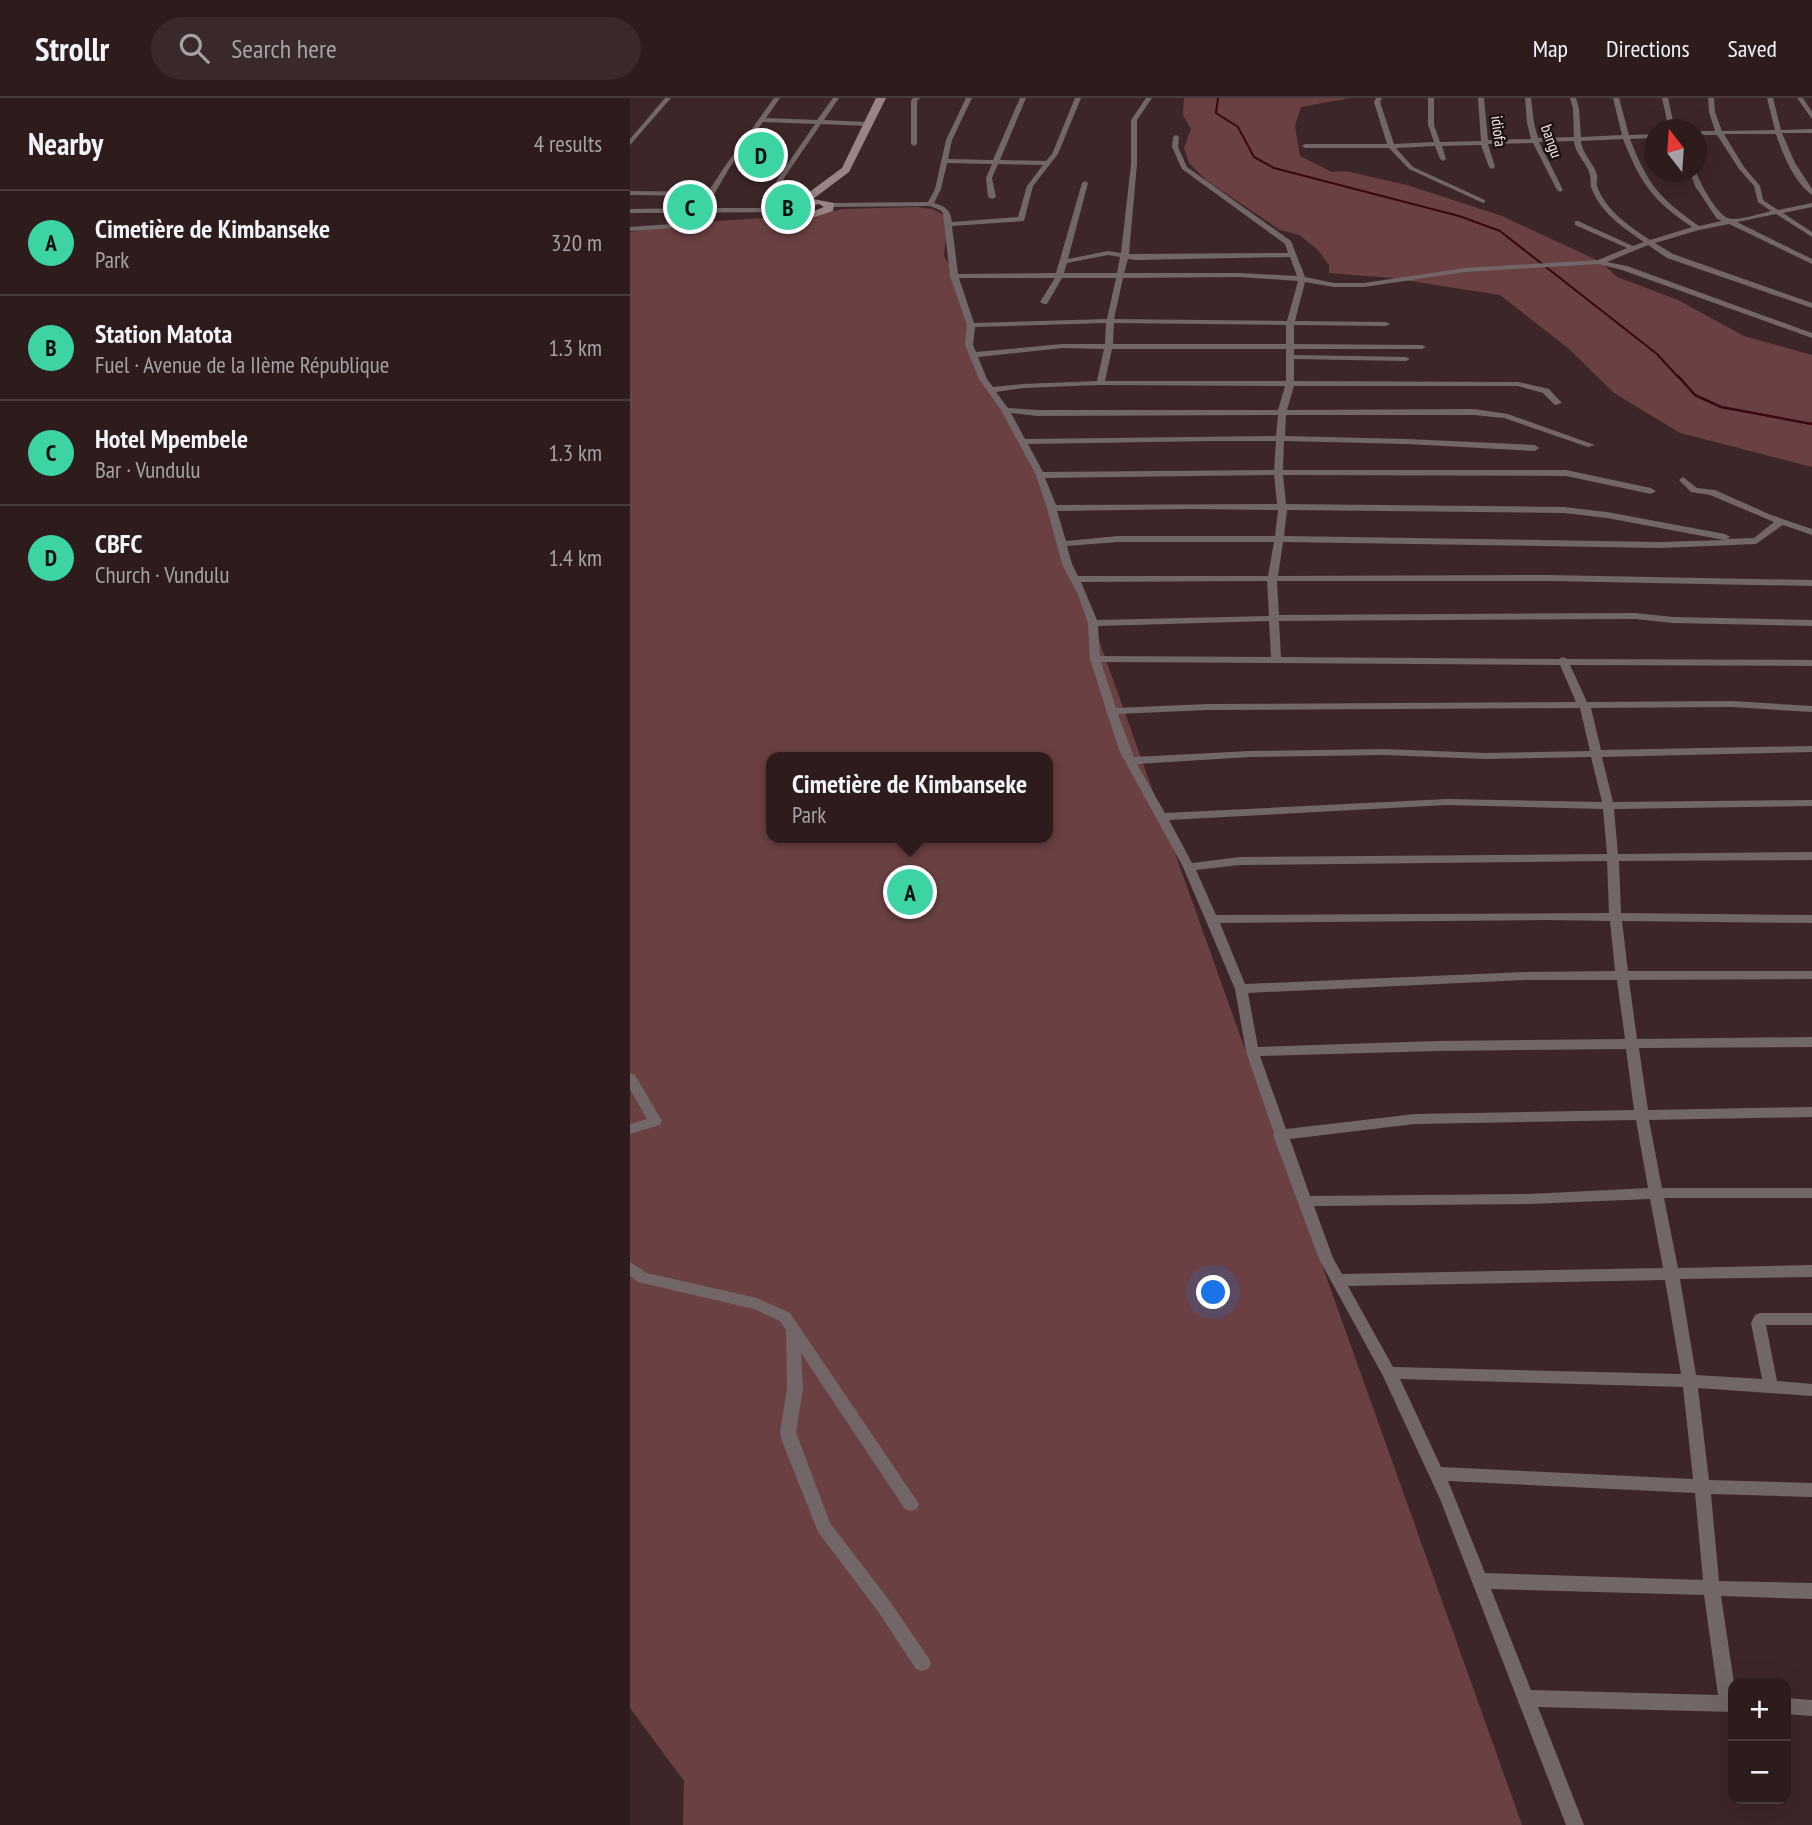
<!DOCTYPE html>
<html lang="en">
<head>
<meta charset="utf-8">
<style>
  body { margin:0; font-family:"PT Sans Narrow",sans-serif; background:#3a292a; color:#f1f3f6 }
  .controls { position:absolute; right:21px; bottom:21px; display:grid; overflow:hidden; border-radius:14px; box-shadow:0 7px 28px #0002 }
  .controls button { width:63px; height:63px; display:grid; place-items:center; padding:0; border:0; border-bottom:2px solid #493a3b; background:#2e1c1d; color:#f1f3f6; font:35px sans-serif }
  .compass { position:absolute; left:1014px; top:21px; width:63px; height:63px; border-radius:50%; background:#2e1c1d; box-shadow:0 7px 28px #0002; rotate:343deg }
  .you { position:absolute; left:584px; top:1195px; width:24px; height:24px; margin:-18px; border:5px solid #fff; border-radius:50%; background:#1a73e8; box-shadow:0 0 0 10px #1a73e833 }
  .badge { display:grid; place-items:center; width:46px; height:46px; border-radius:50%; background:#3dd4a3; color:#111; font-size:23px; font-weight:700 }
  .pin { position:absolute; translate:-50% -50%; border:4px solid #fff; box-shadow:0 2px 7px #0006 }
  .popup { position:absolute; left:136px; top:654px; width:287px; height:91px; box-sizing:border-box; display:grid; place-content:center; border-radius:14px; background:#2e1c1d; filter:drop-shadow(0 2px 5px #0005); font-size:23px; white-space:nowrap; color:#a7a1a4 }
  .popup b { font-size:26px; color:#f1f3f6 }
  .popup::after { content:''; position:absolute; left:50%; top:100%; margin-left:-14px; border:14px solid transparent; border-top-color:#2e1c1d }
  .list { margin:0; padding:0; list-style:none }
  h2 { display:flex; justify-content:space-between; align-items:center; height:91px; margin:0; padding:0 28px; font-size:30px }
  h2 small { font-size:23px; font-weight:400; color:#a7a1a4 }
  .list li { display:grid; grid-template-columns:46px 1fr auto; gap:21px; align-items:center; box-sizing:border-box; height:105px; padding:0 28px; border-top:2px solid #493a3b }
  .list b { display:block; font-size:26px; white-space:nowrap }
  .list p { margin:0; font-size:23px; white-space:nowrap; color:#a7a1a4 }
  .list em { font-size:23px; font-style:normal; color:#a7a1a4 }
  .icon { flex:none; width:38px; height:38px; fill:none; stroke:currentColor; stroke-width:2; stroke-linecap:round; stroke-linejoin:round }
  .map { position:relative; flex:none; width:1182px; height:1727px; overflow:hidden }
  header { display:flex; align-items:center; gap:42px; box-sizing:border-box; height:98px; padding:0 35px; background:#2e1c1d; border-bottom:2px solid #493a3b }
  header strong { font-size:33px }
  nav { display:flex; gap:38px; margin-inline-start:auto; font-size:24px }
  .search { width:490px; height:63px; background:#3a292a; display:flex; align-items:center; gap:18px; box-sizing:border-box; padding:0 24px; border-radius:38px; color:#a7a1a4; font-size:26px }
  main { display:flex }
  aside { flex:1; background:#2e1c1d }
  .map>svg:first-child { display:block }
</style>
</head>
<body>
<header>
<strong>Strollr</strong>
<div class="search"><svg class="icon" aria-label="search" viewBox="0 0 24 24"><circle cx="10" cy="10" r="6"/><path d="M15 15l6 6"/></svg>Search here</div>
<nav><a>Map</a><a>Directions</a><a>Saved</a></nav>
</header>
<main>
<aside>
<h2>Nearby<small>4 results</small></h2>
<ul class="list">
<li><span class="badge">A</span><div><b>Cimetière de Kimbanseke</b><p>Park</p></div><em>320 m</em></li>
<li><span class="badge">B</span><div><b>Station Matota</b><p>Fuel · Avenue de la IIème République</p></div><em>1.3 km</em></li>
<li><span class="badge">C</span><div><b>Hotel Mpembele</b><p>Bar · Vundulu</p></div><em>1.3 km</em></li>
<li><span class="badge">D</span><div><b>CBFC</b><p>Church · Vundulu</p></div><em>1.4 km</em></li>
</ul>
</aside>
<div class="map">
<svg width="1182" height="1727" viewBox="0 0 1182 1727">
  <rect width="100%" height="100%" fill="#3d2627"/>
  <g fill="#6b4042" fill-rule="evenodd">
    <path d="M554 0H720L671 9 665 28 670 58 702 74 715 73 777 87 872 118 971 164 987 179 1048 202 1114 238 1182 257V369L1050 335 984 295 938 250 870 197 762 180 699 175V167L687 151 669 137 650 132 576 82 559 65 554 50 561 31 553 17Z"/>
    <path d="M287 109 302 111 318 119 314 158 324 174 341 227 339 247 353 281 410 377 892 1727H53L54 1683 0 1610V134L56 125 193 116 212 111ZM142 659H418V740H142Z"/>
  </g>
  <g fill="none" stroke-linecap="round" stroke-linejoin="round">
    <path stroke="#3a060f" stroke-width="2" d="M588 0 586 15 608 29 624 59 644 70 829 118 870 133 1027 256 1049 280"/>
    <path stroke="#3a060f" stroke-width="2.5" d="M1048 278 1065 297 1091 309 1182 326"/>
    <g fill="#726666" fill-rule="evenodd">
      <path d="M35 0H41L0 47V41Z"/>
      <path d="M144 0H150L136 20 187 22 203 0H209L194 22 237 24 240 26 237 28 191 26 154 80 140 110H166L170 112 169 114 0 115V111L68 110 76 98 0 97V93L78 94 95 68ZM133 24 185 26 148 80 132 110H76L100 69Z"/>
      <path d="M283 0H290L287 3V46L284 48 281 46V3Z"/>
      <path d="M336 0H342L322 42 318 61 363 62 390 0H396L370 62 416 63 422 56 445 0H451L428 56 403 88 394 123 322 128 328 176 426 175 452 85 455 83 458 85 438 161 478 153 491 155 501 66V22L516 0H522L507 22V66L499 156 658 155 655 146 552 71 542 49 543 39 546 37 549 39 548 49 557 69 661 143 675 179 704 185H734L835 170 968 162 997 150 945 127V123H948L1003 148 1014 144C992 129 970 114 961 89 960 85 961 81 960 78 958 65 945 57 944 43L909 44 933 92 930 94 927 92 903 45 858 46 865 69 862 71 859 69 851 47 812 48 816 61 813 63 810 61 805 48 766 50 783 69 855 102V104L853 105 779 71 759 50H675L672 48 675 46H757L744 4 746 0H752L750 4 764 46 804 44 798 27V0H804V27L810 44 851 43 848 0H854L858 42 901 41 897 25 895 0H901L904 25 908 40 944 39 943 11 940 0H946L949 11 951 39 992 37 983 0H989L999 37 1024 36V40L1000 41C1018 87 1029 100 1069 128L1092 123 1087 121 1065 88 1060 74H1066C1071 86 1088 121 1102 121 1114 121 1129 116 1141 113L1128 104 1124 88 1109 71 1087 37H1066V33H1085L1079 14 1078 0H1084L1085 14 1092 33 1145 32 1137 0H1143L1151 32 1182 31V35H1152L1165 65 1182 91V97C1164 84 1153 57 1146 36H1094L1114 69 1130 88 1133 102 1148 112 1182 105V109L1153 115 1182 134V139L1146 116 1107 124 1182 161V166L1099 126 1069 132 1025 145 1043 156 1182 205V210L1037 160 1018 147 977 164 997 168 1182 235V240L992 172 969 166 835 174 734 189H704L675 184 665 223 756 224 760 226 756 228 664 227V246L792 247 796 249 792 251H664V257L776 259 780 261 776 263 664 261V283L888 284 919 291 932 305 925 307 913 295 888 288H664L657 312 844 311 878 316 965 347 958 349 874 320 844 317H656L655 338 777 341 905 347 909 350 905 353 777 346 654 343 653 372H936L1021 390 1026 393 1021 396 936 378 653 377 656 406 934 409 977 414 1095 436 1100 439 1097 441 1124 440 1144 424 1080 397 1061 394 1049 382 1053 379 1067 390 1085 392 1141 417 1182 431V437L1153 427 1126 446 1031 450 653 444 648 478 918 477 1182 482V488L918 483H647L649 517 1005 515 1043 519 1182 522V528L1043 525 1005 521 649 523 651 559 929 561 933 559 937 561 1182 562V568L940 567 957 604 1102 603 1182 608V614L1102 609 961 610 971 652 1182 648V654L972 659 983 704 1182 702V708L984 711 988 756 1182 754V762L989 763 991 815 1182 817V825L992 823 998 873H1182V881L999 882 1007 941 1182 939V949L1009 950 1018 1012 1182 1009V1019L1019 1022 1032 1090H1182V1100H1034L1048 1170 1182 1167V1179L1050 1181 1066 1277 1132 1281 1121 1225 1125 1217 1130 1215H1182V1227H1136L1147 1283 1182 1286V1298L1068 1290 1079 1382 1182 1385V1399L1081 1396 1089 1483 1182 1485V1501L1091 1498 1104 1585 1103 1614 908 1609 954 1727H936L810 1401 753 1278 689 1161 643 1037 644 1035 616 954 605 891 553 769 489 652 460 561 458 525 448 497 432 466 417 410 406 377 371 312 349 281 335 247 337 227 320 178 313 115 310 112 300 108 200 109 196 107 200 105 298 104 305 91 316 42ZM993 41C1011 86 1022 102 1062 129L1020 142C999 128 976 113 967 88 966 84 968 81 967 77 964 65 952 56 951 43ZM317 65 362 66 356 80 358 99 362 101 366 99 362 80 368 66 413 67 397 88 388 119 322 124C320 111 316 109 304 105L311 91ZM478 157 490 159 487 175H434L437 165ZM660 159 667 178 609 175H494L498 161 506 162ZM609 179 668 183 657 223 484 221 493 180ZM329 180H425L410 204 414 206H417L432 180H486L477 221 344 225ZM476 225 475 246H433L346 254 343 247 345 229ZM484 225 656 227V246H483ZM433 250 474 251 467 283 393 286 363 289 357 281 348 259ZM482 251H656V283H475ZM470 287 655 288 648 312H407L378 310 366 294 393 290ZM381 315 407 318 648 317 646 338 395 341ZM584 343H646L644 372 413 374 398 346ZM644 377 647 406 426 407 415 380ZM562 411 648 412 645 438H488L436 443 427 413ZM657 412 934 415 977 420 1094 442 1031 444 654 438ZM488 444H644L638 478H448L442 466 437 448ZM637 483 639 518 467 522 451 484ZM639 523 641 559 470 558 468 528ZM471 564 930 567 946 604 577 606 486 610ZM950 610 960 653 856 655 754 651 620 653 504 659 488 616 577 612ZM754 657 856 661 961 659 972 704 817 701 535 715 507 666 620 659ZM817 707 973 711 977 756 610 759 562 765 539 722ZM977 763 979 815 586 817 566 772 610 767ZM917 822 980 823 985 873 894 874 615 886 590 825ZM894 882H987L995 941 807 943 628 949 618 895ZM996 951 1004 1012 785 1016 656 1031 630 958 807 953ZM1006 1022 1018 1090 899 1096 680 1098 660 1041 785 1026ZM1020 1101 1033 1170 712 1176 703 1160 684 1108 899 1106ZM1035 1182 1051 1276 763 1269 718 1188ZM770 1281 1053 1289 1063 1381 811 1369ZM818 1383 1065 1395 1073 1482 855 1475ZM861 1491 1074 1497 1088 1597 901 1592Z"/>
      <path d="M1032 0H1038L1045 32H1039Z"/>
      <path d="M1167 0H1173L1182 14V21Z"/>
      <path d="M41 126H44V130L0 133V129Z"/>
      <path d="M0 975 5 977 32 1023 30 1027 0 1036V1026L17 1021 0 991Z"/>
      <path d="M0 1164 17 1175 127 1200 160 1215 289 1406 287 1411 281 1413 275 1411 171 1255 173 1291 166 1334 200 1425 259 1502 298 1559 301 1565 298 1571 292 1573 286 1571 247 1512 188 1434 152 1343 150 1334 157 1291 156 1232 150 1223 124 1211 8 1184 0 1178Z"/>
      <path d="M1156 1600 1182 1602V1618L1156 1616Z"/>
    </g>
    <path fill="#998586" fill-rule="evenodd" d="M246 0H256L219 74 183 101 204 105 203 113 185 119 162 114 163 106 212 70ZM189 106 194 109 184 113 172 110Z"/>
  </g>
  <g text-anchor="middle" stroke-width="5" stroke-linejoin="round" paint-order="stroke">
    <g font-size="16" fill="#f4e4e4" stroke="#1d1313">
      <text transform="translate(869 33) rotate(82)" y="6">idiofa</text>
      <text transform="translate(922 43) rotate(70)" y="6">bangu</text>
    </g>
  </g>
</svg>
<div class="controls">
<button>+</button>
<button>−</button>
</div>
<svg class="compass" viewBox="-18 -18 36 36"><path d="M0-13l5 13h-10z" fill="#e53935"/><path d="M0 13l5-13h-10z" fill="#a7a1a4"/></svg>
<div class="you"></div>
<div class="pin badge" style="left:280px;top:794px">A</div>
<div class="popup"><b>Cimetière de Kimbanseke</b>Park</div>
<div class="pin badge" style="left:158px;top:109px">B</div>
<div class="pin badge" style="left:60px;top:109px">C</div>
<div class="pin badge" style="left:131px;top:57px">D</div>
</div>
</main>
</body>
</html>
